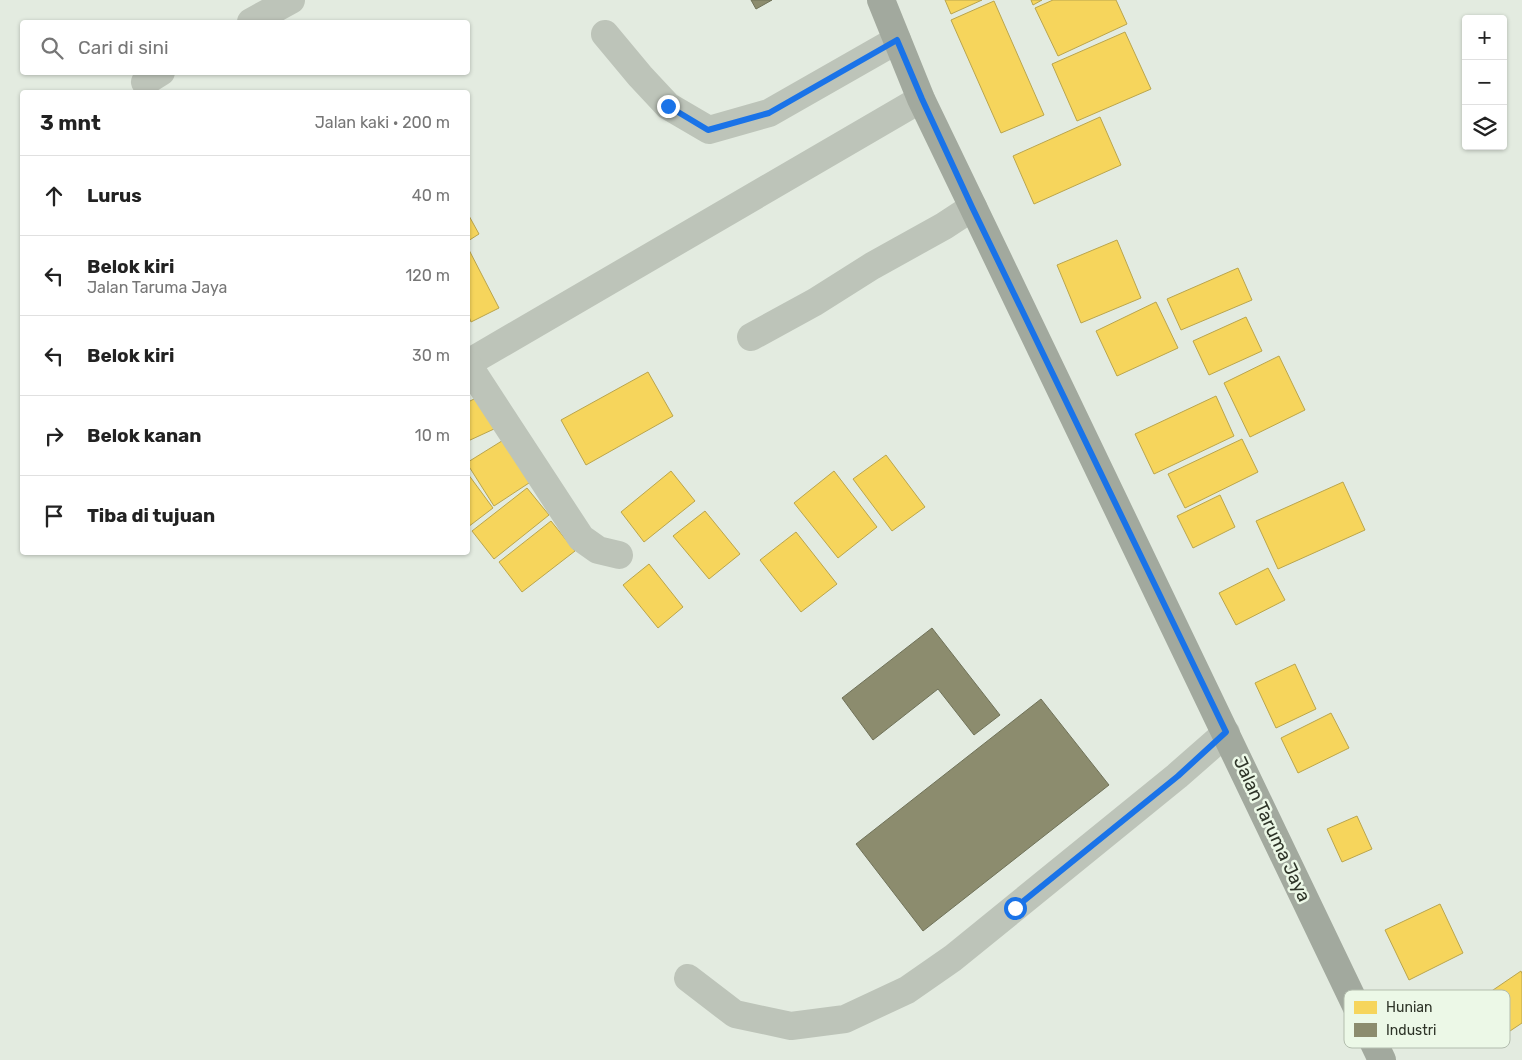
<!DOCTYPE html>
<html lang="id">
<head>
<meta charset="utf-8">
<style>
  body { margin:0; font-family:Rubik,sans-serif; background:#f2f2f2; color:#222 }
  .controls { position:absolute; right:15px; top:15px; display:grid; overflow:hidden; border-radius:5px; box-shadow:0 1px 4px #0004 }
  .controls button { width:45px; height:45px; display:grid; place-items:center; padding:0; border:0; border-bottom:1px solid #e0e0e0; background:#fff; color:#222; font:25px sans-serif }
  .stop { position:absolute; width:15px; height:15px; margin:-11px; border:4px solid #1a73e8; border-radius:50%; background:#fff }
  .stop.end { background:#1a73e8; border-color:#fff; box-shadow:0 1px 5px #0008 }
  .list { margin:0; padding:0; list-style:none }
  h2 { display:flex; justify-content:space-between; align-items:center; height:65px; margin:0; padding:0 20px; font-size:21px }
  h2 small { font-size:16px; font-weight:400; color:#767676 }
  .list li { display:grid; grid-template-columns:32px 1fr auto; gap:15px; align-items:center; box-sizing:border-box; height:80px; padding:0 20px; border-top:1px solid #e0e0e0 }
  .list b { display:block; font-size:19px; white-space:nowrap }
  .list p { margin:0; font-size:16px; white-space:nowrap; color:#767676 }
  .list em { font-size:16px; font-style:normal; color:#767676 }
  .icon { flex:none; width:28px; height:28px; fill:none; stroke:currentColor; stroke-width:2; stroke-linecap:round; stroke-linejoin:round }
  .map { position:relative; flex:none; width:1522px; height:1060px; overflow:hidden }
  .search { position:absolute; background:#fff; box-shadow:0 1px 4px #0004; left:20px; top:20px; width:450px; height:55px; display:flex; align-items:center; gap:12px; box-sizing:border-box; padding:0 18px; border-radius:5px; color:#767676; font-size:19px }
  .panel { position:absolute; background:#fff; box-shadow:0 1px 4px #0004; left:20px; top:90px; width:450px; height:465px; border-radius:5px }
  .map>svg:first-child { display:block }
</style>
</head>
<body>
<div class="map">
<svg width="1522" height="1060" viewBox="0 0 1522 1060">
  <rect width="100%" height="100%" fill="#e3ebe0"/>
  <g fill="#f6d55c" stroke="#baa54c">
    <path d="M945 0H982L951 14Z"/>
    <path d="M1031 0H1042L1033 5Z"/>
    <path d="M1053 0H1116L1127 24 1058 56 1035 8Z"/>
    <path d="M994 1 1044 115 1001 133 951 20Z"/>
    <path d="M1125 32 1151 89 1077 121 1052 64Z"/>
    <path d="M1100 117 1121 165 1034 204 1013 156Z"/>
    <path d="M468 214 479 234 468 241Z"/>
    <path d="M1117 240 1141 298 1081 323 1057 265Z"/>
    <path d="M468 248 499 308 471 322 468 314Z"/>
    <path d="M1238 268 1252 300 1181 330 1167 299Z"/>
    <path d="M1156 302 1178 348 1117 376 1096 331Z"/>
    <path d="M1246 317 1262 351 1209 375 1193 341Z"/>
    <path d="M1279 356 1305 410 1250 437 1224 383Z"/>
    <path d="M648 372 673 416 586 465 561 420Z"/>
    <path d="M480 396 494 429 468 441V402Z"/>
    <path d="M1216 396 1234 436 1154 474 1135 434Z"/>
    <path d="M505 439 532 481 494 506 468 465V462Z"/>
    <path d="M1242 439 1258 472 1185 508 1168 474Z"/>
    <path d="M886 455 925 507 892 531 853 479Z"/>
    <path d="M671 471 695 501 644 542 621 512Z"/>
    <path d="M834 471 877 527 838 558 794 503Z"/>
    <path d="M468 474 493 508 468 527Z"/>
    <path d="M1343 482 1365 530 1278 569 1256 521Z"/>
    <path d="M527 488 549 515 494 559 472 531Z"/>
    <path d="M1220 495 1235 527 1193 548 1177 516Z"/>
    <path d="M705 511 740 554 709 579 673 536Z"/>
    <path d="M551 521 575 551 522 592 499 562Z"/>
    <path d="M796 532 837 584 801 612 760 560Z"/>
    <path d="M649 564 683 607 658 628 623 585Z"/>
    <path d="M1268 568 1285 600 1236 625 1219 593Z"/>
    <path d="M1295 664 1316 709 1276 728 1255 683Z"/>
    <path d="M1331 713 1349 748 1298 773 1281 738Z"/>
    <path d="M1357 816 1372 849 1342 862 1327 829Z"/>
    <path d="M1440 904 1463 953 1409 980 1385 930Z"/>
    <path d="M1521 971 1522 974V1023L1495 1041 1471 1005Z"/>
  </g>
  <g fill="#8c8c6e" stroke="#707259">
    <path d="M751 0H772L756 9Z"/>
    <path d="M932 628 1000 715 974 735 938 689 873 740 842 698Z"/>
    <path d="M1041 699 1109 785 923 931 856 844Z"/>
  </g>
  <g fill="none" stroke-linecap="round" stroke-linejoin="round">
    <g stroke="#bdc4b9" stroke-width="28">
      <path d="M251 22 291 0"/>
      <path d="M605 34 640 76 668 106 709 130 769 113 897 40"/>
      <path d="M145 82 161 72"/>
      <path d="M751 337 815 302 872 266 944 226 973 207"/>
      <path d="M468 363 921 99"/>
      <path d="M468 365 581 538 598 550 619 555"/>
      <path d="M688 978 735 1014 791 1026 845 1019 907 990 953 958 1177 776 1226 733"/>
    </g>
    <path stroke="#a2a99e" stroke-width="28" d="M881 0 921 99 973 207 1382 1060"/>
  </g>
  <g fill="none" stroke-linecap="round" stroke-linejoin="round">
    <path stroke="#1a73e8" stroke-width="6" d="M668 106 708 130 769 113 897 40 922 99 972 207 1226 732 1178 776 1015 908"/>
  </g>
  <g text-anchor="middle" stroke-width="5" stroke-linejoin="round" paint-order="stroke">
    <g font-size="18" fill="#2e3428" stroke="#ecf8e7">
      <text transform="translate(1272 829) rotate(65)" y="6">Jalan Taruma Jaya</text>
    </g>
  </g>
  <rect x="1344" y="990" width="166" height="58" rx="8" fill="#ecf8e7" stroke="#b3bdae" stroke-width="1"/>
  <rect x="1354" y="1001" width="23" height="13" fill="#f6d55c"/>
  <rect x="1354" y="1023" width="23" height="14" fill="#8c8c6e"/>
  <g font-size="14" fill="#2e3428">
    <text x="1386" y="1012">Hunian</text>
    <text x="1386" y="1035">Industri</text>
  </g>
</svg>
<div class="controls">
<button>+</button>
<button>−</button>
<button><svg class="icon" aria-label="layers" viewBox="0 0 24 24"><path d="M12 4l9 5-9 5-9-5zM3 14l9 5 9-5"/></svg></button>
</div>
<div class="stop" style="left:1015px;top:908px"></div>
<div class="stop end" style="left:668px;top:106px"></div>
<div class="search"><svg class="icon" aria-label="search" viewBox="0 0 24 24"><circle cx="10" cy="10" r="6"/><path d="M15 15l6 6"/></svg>Cari di sini</div>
<section class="panel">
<h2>3 mnt<small>Jalan kaki · 200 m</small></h2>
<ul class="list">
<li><svg class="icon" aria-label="ahead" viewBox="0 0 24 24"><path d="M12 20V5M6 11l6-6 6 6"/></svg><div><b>Lurus</b></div><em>40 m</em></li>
<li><svg class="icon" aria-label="left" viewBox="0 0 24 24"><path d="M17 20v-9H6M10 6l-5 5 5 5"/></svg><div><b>Belok kiri</b><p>Jalan Taruma Jaya</p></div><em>120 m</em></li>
<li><svg class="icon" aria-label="left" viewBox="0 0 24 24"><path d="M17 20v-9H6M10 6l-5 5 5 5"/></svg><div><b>Belok kiri</b></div><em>30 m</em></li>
<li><svg class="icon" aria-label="right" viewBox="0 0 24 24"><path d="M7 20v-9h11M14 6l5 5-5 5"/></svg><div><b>Belok kanan</b></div><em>10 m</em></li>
<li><svg class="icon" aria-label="arrive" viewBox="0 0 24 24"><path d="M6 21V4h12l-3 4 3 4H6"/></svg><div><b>Tiba di tujuan</b></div></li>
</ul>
</section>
</div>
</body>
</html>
